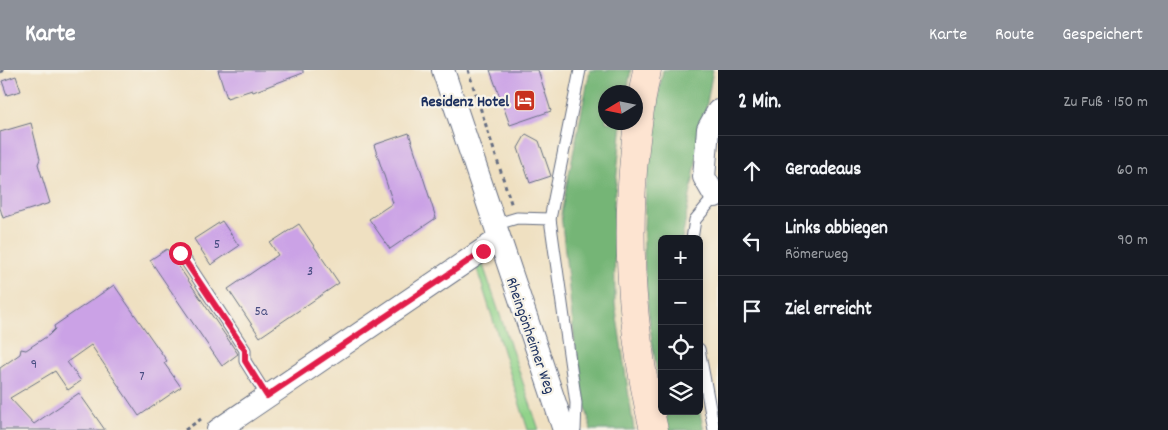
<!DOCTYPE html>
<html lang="de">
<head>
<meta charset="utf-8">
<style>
  body { margin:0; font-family:Dekko,sans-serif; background:#20242c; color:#f1f3f6 }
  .controls { position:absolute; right:15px; bottom:15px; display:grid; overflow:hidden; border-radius:8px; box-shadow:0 2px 8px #0003 }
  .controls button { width:45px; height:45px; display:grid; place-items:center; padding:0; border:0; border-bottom:1px solid #363941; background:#171b24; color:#f1f3f6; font:25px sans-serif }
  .compass { position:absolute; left:598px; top:15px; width:45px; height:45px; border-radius:50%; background:#171b24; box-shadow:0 2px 8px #0003; rotate:260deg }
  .stop { position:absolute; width:15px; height:15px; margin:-11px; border:4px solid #e11d48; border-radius:50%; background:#fff }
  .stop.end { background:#e11d48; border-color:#fff; box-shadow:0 1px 5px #0008 }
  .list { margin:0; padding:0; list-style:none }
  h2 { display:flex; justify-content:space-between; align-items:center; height:65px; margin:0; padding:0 20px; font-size:21px }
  h2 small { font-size:16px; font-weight:400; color:#9ea1a6 }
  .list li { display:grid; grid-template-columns:32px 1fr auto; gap:15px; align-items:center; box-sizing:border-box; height:70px; padding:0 20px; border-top:1px solid #363941 }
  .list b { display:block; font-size:19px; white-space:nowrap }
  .list p { margin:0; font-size:16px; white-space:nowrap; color:#9ea1a6 }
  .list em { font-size:16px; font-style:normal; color:#9ea1a6 }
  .icon { flex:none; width:28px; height:28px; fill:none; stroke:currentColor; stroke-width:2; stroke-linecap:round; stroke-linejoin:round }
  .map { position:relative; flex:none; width:718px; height:360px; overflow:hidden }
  header { display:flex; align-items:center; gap:30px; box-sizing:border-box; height:70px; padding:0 25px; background:#8c9099; color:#fff }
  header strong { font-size:24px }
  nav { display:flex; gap:28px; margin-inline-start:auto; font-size:18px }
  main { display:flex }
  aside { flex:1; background:#171b24 }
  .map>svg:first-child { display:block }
</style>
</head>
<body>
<header>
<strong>Karte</strong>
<nav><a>Karte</a><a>Route</a><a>Gespeichert</a></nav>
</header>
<main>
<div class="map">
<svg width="718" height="360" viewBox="0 0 718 360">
  <rect width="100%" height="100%" fill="#f7f3e8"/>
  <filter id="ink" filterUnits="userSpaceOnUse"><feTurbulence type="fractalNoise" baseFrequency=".02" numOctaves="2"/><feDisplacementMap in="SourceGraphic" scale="10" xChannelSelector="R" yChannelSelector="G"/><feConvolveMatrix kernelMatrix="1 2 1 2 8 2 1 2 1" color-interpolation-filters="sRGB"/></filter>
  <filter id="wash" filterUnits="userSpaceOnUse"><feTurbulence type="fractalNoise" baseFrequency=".0096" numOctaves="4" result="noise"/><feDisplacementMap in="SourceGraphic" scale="20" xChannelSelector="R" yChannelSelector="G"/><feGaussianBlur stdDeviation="1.12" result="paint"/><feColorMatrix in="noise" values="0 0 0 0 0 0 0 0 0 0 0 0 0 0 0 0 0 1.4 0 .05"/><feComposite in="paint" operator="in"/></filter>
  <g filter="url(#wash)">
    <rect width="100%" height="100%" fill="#efe0c1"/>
    <path fill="#91d38a" stroke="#568174" d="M481 189 539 360H528L475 193Z"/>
    <g fill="#74b576" stroke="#48726a">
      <path d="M590 0H631L627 22H606V52L622 53 614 134 615 234 634 360H591L578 303 561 144Z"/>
      <path d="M663 0H713L682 169H662V333C652 276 643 217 644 159 645 106 653 52 663 0Z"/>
      <path d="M699 339 704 360H667L663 341H699Z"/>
    </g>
    <g id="blocks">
      <g fill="#cba2e6">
        <path d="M218 0H303V3L253 22 252 20 227 28Z"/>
        <path d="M490 0H538L551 41 510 55Z"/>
        <path d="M16 6 21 21 7 25 2 11Z"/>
        <path d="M31 53 40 89 38 94 50 133 3 148 0 138V62Z"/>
        <path d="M409 63 436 148 390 179 369 149 393 133 374 75Z"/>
        <path d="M526 64 539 71 551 106 530 113 518 78Z"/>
        <path d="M222 151 239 176 211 195 194 169Z"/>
        <path d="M299 154 339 213 260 267 228 219 278 185 270 173Z"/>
        <path d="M167 179 238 284 222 296 150 190Z"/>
        <path d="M114 215 167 291 164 293 181 317 139 346 91 275 67 292 81 311 68 320 55 301 10 328 34 354 79 323 105 360H0V298L20 284 21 279 26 280 49 265 55 259 54 256Z"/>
      </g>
    </g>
  </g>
  <g filter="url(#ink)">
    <use href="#blocks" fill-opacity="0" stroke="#656d81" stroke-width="1"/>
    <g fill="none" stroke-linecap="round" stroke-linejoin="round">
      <defs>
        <g id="lane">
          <path d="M494 155 517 148 550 149"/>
          <path d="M692 169 695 150 715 126"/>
          <path d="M181 183 245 280V291L267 326"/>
          <path d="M699 279 714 360"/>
          <path d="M575 360 576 333 550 149 580 0"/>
        </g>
        <g id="street">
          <path d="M443 0 564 360"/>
          <path d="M715 126 704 107 708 59 718 41"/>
          <path d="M218 360 499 169"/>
        </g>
        <path id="secondary" d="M647 0C623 119 626 242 654 360"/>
      </defs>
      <use href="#lane" stroke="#656d81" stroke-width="13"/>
      <use href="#street" stroke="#656d81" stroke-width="24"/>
      <use href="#secondary" stroke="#656d81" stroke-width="29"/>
      <g stroke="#656d81" stroke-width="3" stroke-dasharray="4 4" stroke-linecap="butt">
        <path d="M468 0 512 136"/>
        <path d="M0 2 5 0"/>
        <path d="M185 360 201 349"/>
      </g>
      <use href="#lane" stroke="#fff" stroke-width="11"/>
      <use href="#street" stroke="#fff" stroke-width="22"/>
      <use href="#secondary" stroke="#fde4d1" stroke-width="28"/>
    </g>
  </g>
  <g fill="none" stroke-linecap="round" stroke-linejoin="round" filter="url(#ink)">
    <path stroke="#e11d48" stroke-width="6" d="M180 183 245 280V291L267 326 483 181"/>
  </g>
  <defs>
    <symbol id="hotel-square" viewBox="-11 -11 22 22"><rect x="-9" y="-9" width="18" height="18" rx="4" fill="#c8321e" stroke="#f7f3e8"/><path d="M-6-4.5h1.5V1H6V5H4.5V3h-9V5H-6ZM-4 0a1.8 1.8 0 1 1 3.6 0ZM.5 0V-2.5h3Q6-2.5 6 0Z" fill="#fff"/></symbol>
  </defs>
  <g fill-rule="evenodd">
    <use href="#hotel-square" x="512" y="18" width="25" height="25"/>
  </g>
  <g text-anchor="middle" stroke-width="4.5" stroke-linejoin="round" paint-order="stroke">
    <g font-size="14" fill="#474c80">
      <text x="217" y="178">5</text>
      <text x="310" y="205">3</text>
      <text x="261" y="245">5a</text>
      <text x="34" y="298">9</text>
      <text x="142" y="310">7</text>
    </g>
    <g font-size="16" font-weight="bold" fill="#1b2f5e" stroke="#f7f3e8" text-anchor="end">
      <text x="509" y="36">Residenz Hotel</text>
    </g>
    <g font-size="16" fill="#1b2f5e" stroke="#f7f3e8">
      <text transform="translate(532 265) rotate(71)" y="6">Rheingönheimer Weg</text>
    </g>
  </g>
</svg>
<div class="controls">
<button>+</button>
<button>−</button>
<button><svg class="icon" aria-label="locate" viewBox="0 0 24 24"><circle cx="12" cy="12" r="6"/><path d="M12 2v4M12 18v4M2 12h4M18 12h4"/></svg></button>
<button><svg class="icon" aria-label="layers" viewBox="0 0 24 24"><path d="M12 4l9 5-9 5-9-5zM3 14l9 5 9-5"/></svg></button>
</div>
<svg class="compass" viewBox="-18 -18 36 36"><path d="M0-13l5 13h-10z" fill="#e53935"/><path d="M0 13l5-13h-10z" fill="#9ea1a6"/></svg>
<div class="stop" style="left:180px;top:183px"></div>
<div class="stop end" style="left:483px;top:181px"></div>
</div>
<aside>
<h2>2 Min.<small>Zu Fuß · 150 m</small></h2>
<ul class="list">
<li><svg class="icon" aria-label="ahead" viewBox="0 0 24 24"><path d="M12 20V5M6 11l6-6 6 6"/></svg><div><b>Geradeaus</b></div><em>60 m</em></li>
<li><svg class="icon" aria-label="left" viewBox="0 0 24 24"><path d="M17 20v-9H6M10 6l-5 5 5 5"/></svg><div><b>Links abbiegen</b><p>Römerweg</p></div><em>90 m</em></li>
<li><svg class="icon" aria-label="arrive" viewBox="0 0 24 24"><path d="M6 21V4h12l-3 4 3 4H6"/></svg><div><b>Ziel erreicht</b></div></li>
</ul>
</aside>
</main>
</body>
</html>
